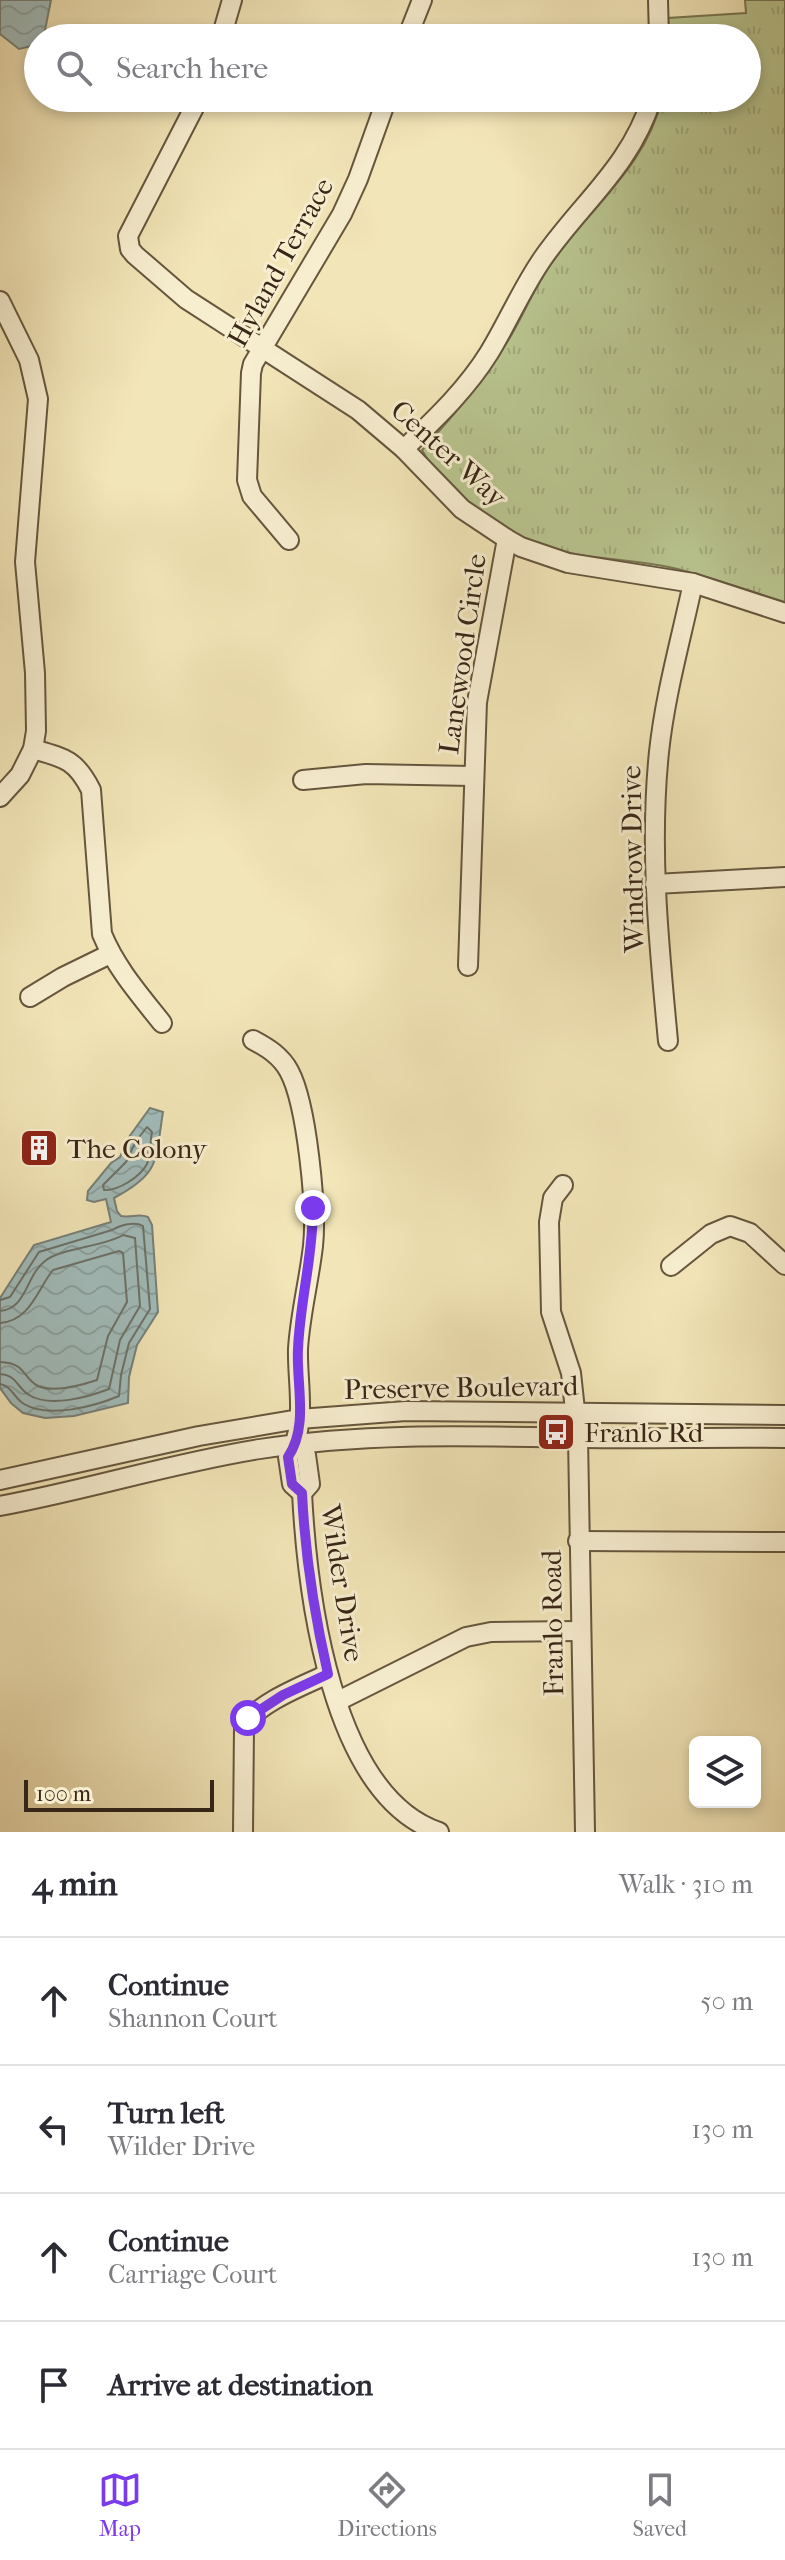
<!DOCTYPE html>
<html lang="en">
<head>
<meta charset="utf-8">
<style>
  body { margin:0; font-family:"IM FELL French Canon",serif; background:#f7f7f7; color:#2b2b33 }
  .controls { position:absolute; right:24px; bottom:24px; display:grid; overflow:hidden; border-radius:12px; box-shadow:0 4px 12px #0003 }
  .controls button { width:72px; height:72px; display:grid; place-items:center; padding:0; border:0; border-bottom:2px solid #e1e1e2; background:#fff; color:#2b2b33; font:40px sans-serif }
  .scale { position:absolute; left:24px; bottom:20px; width:190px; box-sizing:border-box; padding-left:8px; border:4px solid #382616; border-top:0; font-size:22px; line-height:28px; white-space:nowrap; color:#382616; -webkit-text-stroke:6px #f7eed0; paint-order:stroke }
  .stop { position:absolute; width:24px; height:24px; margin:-18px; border:6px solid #7c3aed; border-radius:50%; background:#fff }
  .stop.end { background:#7c3aed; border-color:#fff; box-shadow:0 2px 8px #0008 }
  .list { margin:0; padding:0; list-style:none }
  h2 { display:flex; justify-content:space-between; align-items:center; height:104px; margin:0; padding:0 32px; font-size:34px }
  h2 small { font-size:26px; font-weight:400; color:#7c7c81 }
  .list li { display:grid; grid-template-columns:52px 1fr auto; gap:24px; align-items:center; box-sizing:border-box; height:128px; padding:0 32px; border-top:2px solid #e1e1e2 }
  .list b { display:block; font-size:30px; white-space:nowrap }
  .list p { margin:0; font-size:26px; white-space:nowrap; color:#7c7c81 }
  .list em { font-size:26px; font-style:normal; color:#7c7c81 }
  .icon { flex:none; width:44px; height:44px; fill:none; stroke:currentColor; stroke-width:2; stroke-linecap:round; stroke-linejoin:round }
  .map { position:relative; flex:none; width:785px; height:1832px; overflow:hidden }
  .search { position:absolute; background:#fff; box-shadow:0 4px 12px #0003; left:24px; right:24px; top:24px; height:88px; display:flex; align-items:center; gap:20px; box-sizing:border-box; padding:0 28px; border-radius:44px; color:#7c7c81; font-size:30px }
  .sheet { height:616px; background:#fff }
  nav { display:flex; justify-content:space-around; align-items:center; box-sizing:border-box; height:112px; border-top:2px solid #e1e1e2; background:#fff; font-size:22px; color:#7c7c81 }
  nav a { display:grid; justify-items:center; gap:4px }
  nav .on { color:#7c3aed }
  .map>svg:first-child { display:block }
</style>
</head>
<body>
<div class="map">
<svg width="785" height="1832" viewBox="0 0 785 1832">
  <defs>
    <pattern id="park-tufts" width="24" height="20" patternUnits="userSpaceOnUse" patternTransform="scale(2)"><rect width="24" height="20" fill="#b9c58f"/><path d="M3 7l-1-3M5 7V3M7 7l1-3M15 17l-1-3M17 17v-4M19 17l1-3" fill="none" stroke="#a0a97b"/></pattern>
    <pattern id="water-waves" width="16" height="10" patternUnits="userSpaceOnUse" patternTransform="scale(2)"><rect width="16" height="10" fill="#a1bcbb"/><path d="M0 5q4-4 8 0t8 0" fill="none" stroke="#8ba1a0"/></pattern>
  </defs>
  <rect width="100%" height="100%" fill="#f2e5b7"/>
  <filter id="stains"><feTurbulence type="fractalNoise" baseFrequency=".0025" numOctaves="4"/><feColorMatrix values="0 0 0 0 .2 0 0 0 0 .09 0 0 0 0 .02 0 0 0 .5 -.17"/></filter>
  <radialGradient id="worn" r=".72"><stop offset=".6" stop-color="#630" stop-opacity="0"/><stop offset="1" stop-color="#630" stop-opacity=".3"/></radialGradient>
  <path fill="url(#park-tufts)" stroke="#787652" stroke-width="2" d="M745 0H785V602C748 591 711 577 673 568 633 559 590 560 551 548 501 533 448 497 422 450 455 414 487 377 512 334 526 309 537 283 554 260 592 206 647 165 662 98H747V38H669L668 18 746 13Z"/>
  <g fill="url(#water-waves)" stroke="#778079" stroke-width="2">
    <path d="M0 0H51L44 35 38 38 36 45 19 49 0 34Z"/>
    <path d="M150 1108 163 1112C155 1161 161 1173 114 1198L117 1211 121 1216C131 1218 139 1213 148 1217L152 1225 158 1312 137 1345 129 1377 128 1403 74 1416 45 1418 23 1413 11 1403 0 1388V1298L34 1245 111 1222 106 1199 94 1202 87 1200 88 1191 111 1163 120 1157 129 1137Z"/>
  </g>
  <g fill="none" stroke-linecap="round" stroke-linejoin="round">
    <g stroke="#6c7168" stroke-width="2">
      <path d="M147 1127 152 1132C150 1141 151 1155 147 1164 140 1177 118 1191 104 1190L103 1185 126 1162 136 1141Z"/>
      <path d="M0 1300 10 1297 39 1252 112 1230C120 1225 135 1221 143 1226L150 1309 129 1343 121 1375 119 1396C95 1406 49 1419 24 1404 14 1398 12 1386 0 1384"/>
      <path d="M0 1311C27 1309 26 1275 45 1261 61 1248 103 1247 123 1235L135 1238 140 1306 120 1340 109 1389C88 1397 50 1408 29 1395 17 1388 17 1375 0 1374"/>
      <path d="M0 1323C30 1321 37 1290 53 1270L119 1251 123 1253 127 1302 108 1336 97 1380C82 1385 54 1393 38 1386 22 1378 27 1363 0 1362"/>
    </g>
    <defs>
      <g id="minor">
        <path d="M658 0 659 38"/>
        <path d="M221 38 232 0"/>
        <path d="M407 38 422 0"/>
        <path d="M199 98 128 236 130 249 135 255 186 299 358 410 404 449 462 509 507 539 521 547 568 563 693 583 785 613"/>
        <path d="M0 301 29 360 38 399 25 562 35 673 36 731 33 749 20 775 0 797"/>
        <path d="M404 449C435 419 466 390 489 353 508 322 522 288 543 258 583 201 630 167 652 98"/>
        <path d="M289 540 252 496 247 480 251 373 253 364 342 214 358 179 387 98"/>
        <path d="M33 749C65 758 76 760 91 790L102 934C116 968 139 994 162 1023"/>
        <path d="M303 780 366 774 472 776"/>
        <path d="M655 884 785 877"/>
        <path d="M468 966 477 702 507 539"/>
        <path d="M30 997 63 977 110 954"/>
        <path d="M253 1040C268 1048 281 1056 289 1071 307 1104 317 1209 313 1246 309 1281 300 1315 298 1349 297 1384 308 1426 288 1457L292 1484 302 1493C307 1590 330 1795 439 1832"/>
        <path d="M668 1041C659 945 649 849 659 752 665 695 681 639 693 583"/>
        <path d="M563 1185 553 1198 549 1222 551 1312 571 1373 578 1438 585 1832"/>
        <path d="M671 1266 711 1234 730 1226 750 1233 785 1265"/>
        <path d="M297 1444 306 1455 310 1484 302 1493"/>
        <path d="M0 1480 199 1436 299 1419 406 1411 785 1415"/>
        <path d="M0 1506C87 1490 172 1463 260 1449 368 1432 476 1436 585 1438 652 1439 718 1437 785 1438"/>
        <path d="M578 1541 785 1542"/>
        <path d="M338 1701 466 1637 491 1632 580 1631"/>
        <path d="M243 1832 244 1727C255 1704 304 1685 328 1674"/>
      </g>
    </defs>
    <use href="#minor" stroke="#66563e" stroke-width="22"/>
    <use href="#minor" stroke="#f7eed0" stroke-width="18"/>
  </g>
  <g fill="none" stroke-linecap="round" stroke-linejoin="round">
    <path stroke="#7c3aed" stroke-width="10" d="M248 1718 283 1695 328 1674C314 1613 305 1555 302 1493L292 1484 288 1457C309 1426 296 1384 298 1349 300 1301 313 1256 313 1208"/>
  </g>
  <defs>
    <symbol id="building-square" viewBox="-11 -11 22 22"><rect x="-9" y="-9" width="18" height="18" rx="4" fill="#8f2418" stroke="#f7eed0"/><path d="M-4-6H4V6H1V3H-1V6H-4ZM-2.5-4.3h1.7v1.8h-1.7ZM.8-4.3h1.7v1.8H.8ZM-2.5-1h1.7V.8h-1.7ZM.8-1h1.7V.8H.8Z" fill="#fff"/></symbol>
    <symbol id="bus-square" viewBox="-11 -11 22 22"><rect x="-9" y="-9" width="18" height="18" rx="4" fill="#8f2418" stroke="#f7eed0"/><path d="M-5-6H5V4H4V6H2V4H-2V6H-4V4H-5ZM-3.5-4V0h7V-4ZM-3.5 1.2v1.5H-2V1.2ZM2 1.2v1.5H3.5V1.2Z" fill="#fff"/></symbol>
  </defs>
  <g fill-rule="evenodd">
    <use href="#building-square" x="17" y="1126" width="44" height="44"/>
    <use href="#bus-square" x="534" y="1410" width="44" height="44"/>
  </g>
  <g text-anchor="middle" stroke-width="6" stroke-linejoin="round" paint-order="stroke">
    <g font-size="28" fill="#382616" stroke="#f7eed0">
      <text transform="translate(280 262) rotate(-61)" y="10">Hyland Terrace</text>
      <text transform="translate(449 453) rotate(42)" y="10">Center Way</text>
      <text transform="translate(462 654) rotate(-82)" y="10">Lanewood Circle</text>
      <text transform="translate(632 859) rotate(-91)" y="10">Windrow Drive</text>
      <text transform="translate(461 1387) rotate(-1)" y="10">Preserve Boulevard</text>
      <text transform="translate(343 1583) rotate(81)" y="10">Wilder Drive</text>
      <text transform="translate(552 1623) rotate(-91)" y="10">Franlo Road</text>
    </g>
    <g font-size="28" fill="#382616" stroke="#f7eed0" text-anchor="start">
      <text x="67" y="1158">The Colony</text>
      <text x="584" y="1442">Franlo Rd</text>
    </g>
  </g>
  <rect width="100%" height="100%" filter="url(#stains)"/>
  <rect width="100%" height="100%" fill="url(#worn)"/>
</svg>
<div class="controls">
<button><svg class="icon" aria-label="layers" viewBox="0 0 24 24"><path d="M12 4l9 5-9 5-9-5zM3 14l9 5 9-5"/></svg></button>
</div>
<div class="scale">100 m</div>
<div class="stop" style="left:248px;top:1718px"></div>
<div class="stop end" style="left:313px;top:1208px"></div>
<div class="search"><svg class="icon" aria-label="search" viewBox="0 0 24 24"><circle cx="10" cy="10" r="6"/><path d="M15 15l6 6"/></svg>Search here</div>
</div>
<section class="sheet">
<h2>4 min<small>Walk · 310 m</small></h2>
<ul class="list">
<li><svg class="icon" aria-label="ahead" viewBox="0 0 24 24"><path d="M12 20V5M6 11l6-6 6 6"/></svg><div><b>Continue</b><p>Shannon Court</p></div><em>50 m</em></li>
<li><svg class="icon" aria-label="left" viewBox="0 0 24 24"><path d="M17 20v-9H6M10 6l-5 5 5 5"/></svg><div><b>Turn left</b><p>Wilder Drive</p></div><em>130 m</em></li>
<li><svg class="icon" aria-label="ahead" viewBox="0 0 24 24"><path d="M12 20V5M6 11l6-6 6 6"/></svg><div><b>Continue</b><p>Carriage Court</p></div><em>130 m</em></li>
<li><svg class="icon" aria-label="arrive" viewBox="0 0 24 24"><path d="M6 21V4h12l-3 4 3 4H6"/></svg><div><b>Arrive at destination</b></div></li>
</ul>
</section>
<nav>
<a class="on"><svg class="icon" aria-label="map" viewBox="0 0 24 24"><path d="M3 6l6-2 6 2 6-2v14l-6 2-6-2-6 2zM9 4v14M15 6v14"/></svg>Map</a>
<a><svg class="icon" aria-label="directions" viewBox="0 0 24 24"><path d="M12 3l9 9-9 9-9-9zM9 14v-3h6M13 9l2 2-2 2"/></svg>Directions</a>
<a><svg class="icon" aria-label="saved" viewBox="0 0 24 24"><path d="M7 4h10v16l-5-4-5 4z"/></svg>Saved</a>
</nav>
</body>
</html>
